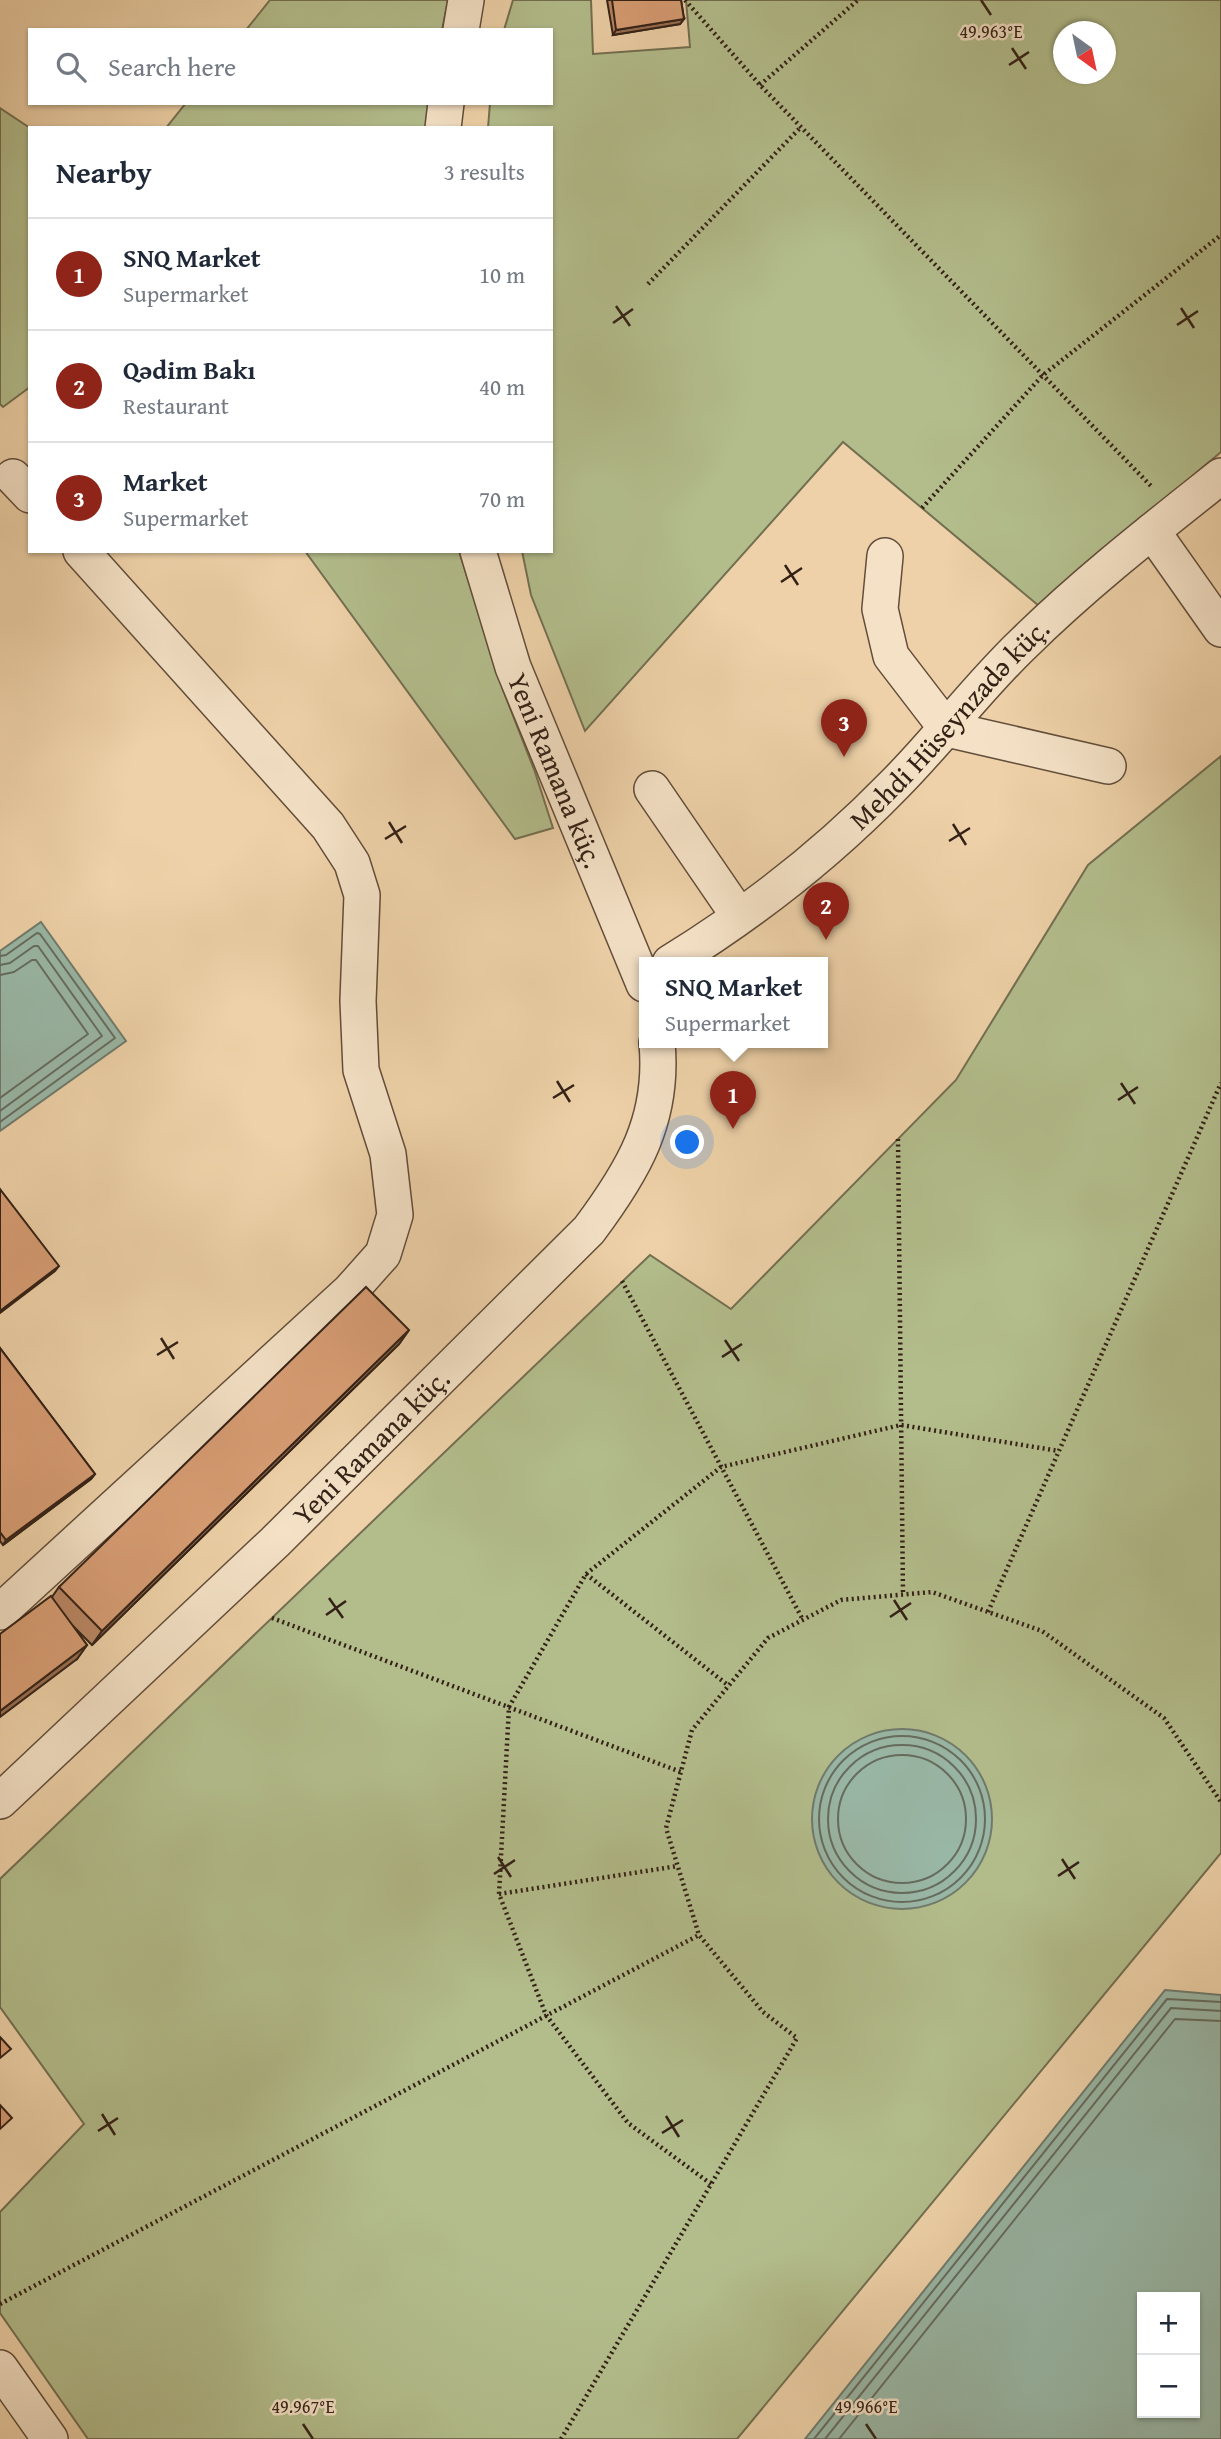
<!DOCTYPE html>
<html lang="en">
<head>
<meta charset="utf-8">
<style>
  body { margin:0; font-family:"Gentium Book Plus",serif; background:#f6f6f7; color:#1f2937 }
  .controls { position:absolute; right:21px; bottom:21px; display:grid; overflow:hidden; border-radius:0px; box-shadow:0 2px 5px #0004 }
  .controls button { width:63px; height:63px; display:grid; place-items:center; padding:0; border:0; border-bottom:2px solid #e0e1e3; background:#fff; color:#1f2937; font:35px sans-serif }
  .compass { position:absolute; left:1053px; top:21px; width:63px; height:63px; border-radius:50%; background:#fff; box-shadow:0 2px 5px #0004; rotate:147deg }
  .you { position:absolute; left:688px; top:1143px; width:24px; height:24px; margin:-18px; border:5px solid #fff; border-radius:50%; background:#1a73e8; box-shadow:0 0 0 10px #1a73e833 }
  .badge { display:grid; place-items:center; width:46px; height:46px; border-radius:50%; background:#8f2418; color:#fff; font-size:23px; font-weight:700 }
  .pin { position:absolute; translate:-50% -58px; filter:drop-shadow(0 2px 4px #0008) }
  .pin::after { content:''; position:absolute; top:37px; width:24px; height:21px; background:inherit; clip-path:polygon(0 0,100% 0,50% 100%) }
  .popup { position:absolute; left:639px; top:957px; width:189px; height:91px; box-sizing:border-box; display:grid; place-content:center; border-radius:0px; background:#fff; filter:drop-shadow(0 2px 5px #0005); font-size:23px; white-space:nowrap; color:#747a83 }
  .popup b { font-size:26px; color:#1f2937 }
  .popup::after { content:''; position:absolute; left:50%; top:100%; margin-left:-14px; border:14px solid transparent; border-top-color:#fff }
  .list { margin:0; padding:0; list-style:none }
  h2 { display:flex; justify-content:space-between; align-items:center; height:91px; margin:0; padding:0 28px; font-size:30px }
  h2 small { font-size:23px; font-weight:400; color:#747a83 }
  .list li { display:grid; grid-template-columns:46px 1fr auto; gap:21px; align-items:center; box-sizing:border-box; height:112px; padding:0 28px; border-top:2px solid #e0e1e3 }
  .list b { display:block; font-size:26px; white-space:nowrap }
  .list p { margin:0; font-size:23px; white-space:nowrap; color:#747a83 }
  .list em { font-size:23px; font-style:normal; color:#747a83 }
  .icon { flex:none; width:38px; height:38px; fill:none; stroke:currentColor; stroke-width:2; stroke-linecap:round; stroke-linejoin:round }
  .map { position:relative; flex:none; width:1221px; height:2439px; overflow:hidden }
  .search { position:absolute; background:#fff; box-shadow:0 2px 5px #0004; left:28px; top:28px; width:525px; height:77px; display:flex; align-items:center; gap:18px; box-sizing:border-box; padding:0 24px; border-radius:0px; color:#747a83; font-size:26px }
  .panel { position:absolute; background:#fff; box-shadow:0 2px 5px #0004; left:28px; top:126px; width:525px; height:427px; border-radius:0px }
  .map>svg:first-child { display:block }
</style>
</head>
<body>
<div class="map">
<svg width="1221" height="2439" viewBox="0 0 1221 2439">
  <rect width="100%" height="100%" fill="#eed1a8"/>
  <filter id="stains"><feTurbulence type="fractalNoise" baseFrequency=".00286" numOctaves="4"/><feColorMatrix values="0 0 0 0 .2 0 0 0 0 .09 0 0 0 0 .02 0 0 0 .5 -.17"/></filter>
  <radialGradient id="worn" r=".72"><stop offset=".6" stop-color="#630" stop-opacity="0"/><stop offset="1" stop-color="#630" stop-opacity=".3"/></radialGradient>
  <g fill="#b3bd8c" stroke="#736f51" stroke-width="2" fill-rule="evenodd">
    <path d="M270 0H448L442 30H246Z"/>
    <path d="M513 0H591L593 54 690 47 686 0H1221V452L1039 606 843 442 585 731 531 595 522 551H551V128H488L490 103H551V30H504ZM1064 32H1106V74H1064Z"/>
    <path d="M186 103H431L428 128H166Z"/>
    <path d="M0 108 30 128V387L3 407 0 404Z"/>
    <path d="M305 551H459L503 690 535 772 553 828 515 839Z"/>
    <path d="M1221 756V1853L737 2439H88L0 2313V2212L84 2124 0 2007V1879L650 1255 731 1309 956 1080 1088 865Z"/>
  </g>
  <g fill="#99b7a6" stroke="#707b6c" stroke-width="2" fill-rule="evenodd">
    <path d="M41 922 126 1041 0 1131V951Z"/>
    <circle cx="902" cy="1819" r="90"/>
    <path d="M1165 1990 1221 1995V2439H805ZM1142 2297H1195V2413H1142Z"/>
  </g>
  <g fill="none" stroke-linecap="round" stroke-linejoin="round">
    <g stroke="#666c5e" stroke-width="2">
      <path d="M0 956 6 955 37 933 40 934 115 1038 0 1122"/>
      <path d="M0 965 10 963 34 946H38L102 1036 0 1111"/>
      <path d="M0 975 14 972 32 960H36L88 1034 0 1098"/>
      <circle cx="902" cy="1819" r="83"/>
      <circle cx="902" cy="1819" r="74"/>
      <circle cx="902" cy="1819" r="64"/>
      <path d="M814 2439 1167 1999 1221 2002"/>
      <path d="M825 2439 1171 2008 1221 2011"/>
      <path d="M839 2439 1175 2019 1221 2021"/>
    </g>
    <defs>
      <g id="minor">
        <path d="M461 30 466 0"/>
        <path d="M443 128 446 103"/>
        <path d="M13 477 30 495"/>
        <path d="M1152 531 1221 629"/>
        <path id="s1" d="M478 551 513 667 644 984"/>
        <path d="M885 556 880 609 891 656 947 729 1108 766"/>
        <path d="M652 789 739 916"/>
        <path id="s2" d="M670 963C751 913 828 853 894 785 939 740 977 688 1023 644 1085 583 1153 530 1221 476"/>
        <path d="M0 1612 350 1291 383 1254 395 1215 388 1154 361 1070 358 1001 362 895 352 863 328 826 81 551"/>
        <path id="s3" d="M0 1801 275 1542 589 1230C633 1171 664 1120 657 1043"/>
        <path d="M0 2368 50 2439"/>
      </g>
    </defs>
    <use href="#minor" stroke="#624d3a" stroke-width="38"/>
    <g stroke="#332116" stroke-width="4.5" stroke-dasharray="2 3.5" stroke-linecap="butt">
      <path d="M685 0 760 85 1152 487"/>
      <path d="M760 85 858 0"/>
      <path d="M648 284 801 127"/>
      <path d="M922 508 1043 375 1221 235"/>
      <path d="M898 1139 903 1595"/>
      <path d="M622 1281 803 1620"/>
      <path d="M586 1574 729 1686"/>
      <path d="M988 1612 1221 1083"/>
      <path d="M272 1618 681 1772"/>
      <path d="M499 1894 678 1866"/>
      <path d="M711 2184 628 2123 546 2015 499 1894 509 1707 586 1574 721 1467 901 1425 1059 1451"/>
      <path d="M0 2304 699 1935"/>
      <path d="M561 2439 797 2038 763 2012 699 1935 666 1828 692 1730 768 1638 841 1600 932 1592 1042 1631 1164 1718 1221 1802"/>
    </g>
    <use href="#minor" stroke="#f4e1c6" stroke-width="35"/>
  </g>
  <g fill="#ba8764" stroke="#332116" stroke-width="2">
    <path d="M607 0H681L684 19 680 24 613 35Z"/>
    <path d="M409 1330 399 1344 92 1645 72 1625 87 1645 77 1659 52 1597 59 1587Z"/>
    <path d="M0 1348 95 1474 91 1479 3 1545 0 1541Z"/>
  </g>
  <g fill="#976e51" stroke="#332116" stroke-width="2">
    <path d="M684 19 680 24 613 35 616 30Z"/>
    <path d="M59 1266 55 1271 0 1313V1311Z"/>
    <path d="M409 1330 399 1344 92 1645 102 1631Z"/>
    <path d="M95 1474 91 1479 3 1545 6 1540Z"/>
    <path d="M87 1645 77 1659 0 1717V1711Z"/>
  </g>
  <g fill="#d89d74" stroke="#332116" stroke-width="2">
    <path d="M612 0H681L684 19 616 30Z"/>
    <path d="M0 1189 59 1266 0 1311Z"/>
    <path d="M366 1287 409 1330 102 1631 59 1587Z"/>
    <path d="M0 1348 95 1474 6 1540 0 1532Z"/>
    <path d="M51 1596 87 1645 0 1711V1634Z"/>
    <path d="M0 2037 11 2049 0 2058Z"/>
    <path d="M0 2105 12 2118 0 2129Z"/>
  </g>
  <path fill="none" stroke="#332116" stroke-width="2.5" d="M981 0 991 15M1012 48 1026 69M1009 65 1029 52M616 306 630 326M1181 308 1194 328M613 323 633 309M1177 325 1198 311M785 565 798 585M781 582 802 568M389 822 402 843M953 824 966 845M385 839 406 826M949 841 970 828M557 1081 570 1102M1121 1083 1135 1104M553 1098 574 1085M1118 1100 1138 1087M161 1338 174 1359M725 1340 739 1361M157 1355 178 1342M722 1357 742 1344M329 1598 343 1618M894 1600 907 1620M326 1615 346 1601M890 1617 911 1603M498 1857 511 1877M1062 1859 1075 1879M494 1874 515 1860M1058 1876 1079 1862M102 2114 115 2135M666 2116 679 2137M98 2131 118 2118M662 2133 683 2120M303 2424 313 2439M866 2424 876 2439"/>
  <g text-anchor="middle" stroke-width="5" stroke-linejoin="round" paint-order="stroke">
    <g font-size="28" fill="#332116" stroke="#f4e1c6">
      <text dy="10" stroke="none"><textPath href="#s2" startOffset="369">Mehdi Hüseynzadə küç.</textPath></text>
      <text dy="10" stroke="none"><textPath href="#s1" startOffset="233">Yeni Ramana küç.</textPath></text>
      <text dy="10" stroke="none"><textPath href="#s3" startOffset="513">Yeni Ramana küç.</textPath></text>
    </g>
  </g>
  <g font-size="18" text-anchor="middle" fill="#332116" stroke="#f4e1c6" stroke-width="5" stroke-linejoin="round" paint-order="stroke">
    <text x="991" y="38">49.963°E</text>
    <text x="303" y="2413">49.967°E</text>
    <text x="866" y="2413">49.966°E</text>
  </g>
  <rect width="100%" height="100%" filter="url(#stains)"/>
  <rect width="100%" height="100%" fill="url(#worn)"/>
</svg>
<div class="controls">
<button>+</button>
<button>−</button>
</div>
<svg class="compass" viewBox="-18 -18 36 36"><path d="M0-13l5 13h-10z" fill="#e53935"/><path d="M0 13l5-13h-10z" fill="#747a83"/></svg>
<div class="you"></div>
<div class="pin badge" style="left:733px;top:1129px">1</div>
<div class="popup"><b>SNQ Market</b>Supermarket</div>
<div class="pin badge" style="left:826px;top:940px">2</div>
<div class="pin badge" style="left:844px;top:757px">3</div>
<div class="search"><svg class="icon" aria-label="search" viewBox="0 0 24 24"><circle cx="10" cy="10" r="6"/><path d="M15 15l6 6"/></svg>Search here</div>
<section class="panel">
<h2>Nearby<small>3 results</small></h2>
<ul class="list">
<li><span class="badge">1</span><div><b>SNQ Market</b><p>Supermarket</p></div><em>10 m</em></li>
<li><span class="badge">2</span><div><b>Qədim Bakı</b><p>Restaurant</p></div><em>40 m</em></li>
<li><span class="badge">3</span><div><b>Market</b><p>Supermarket</p></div><em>70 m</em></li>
</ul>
</section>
</div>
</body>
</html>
